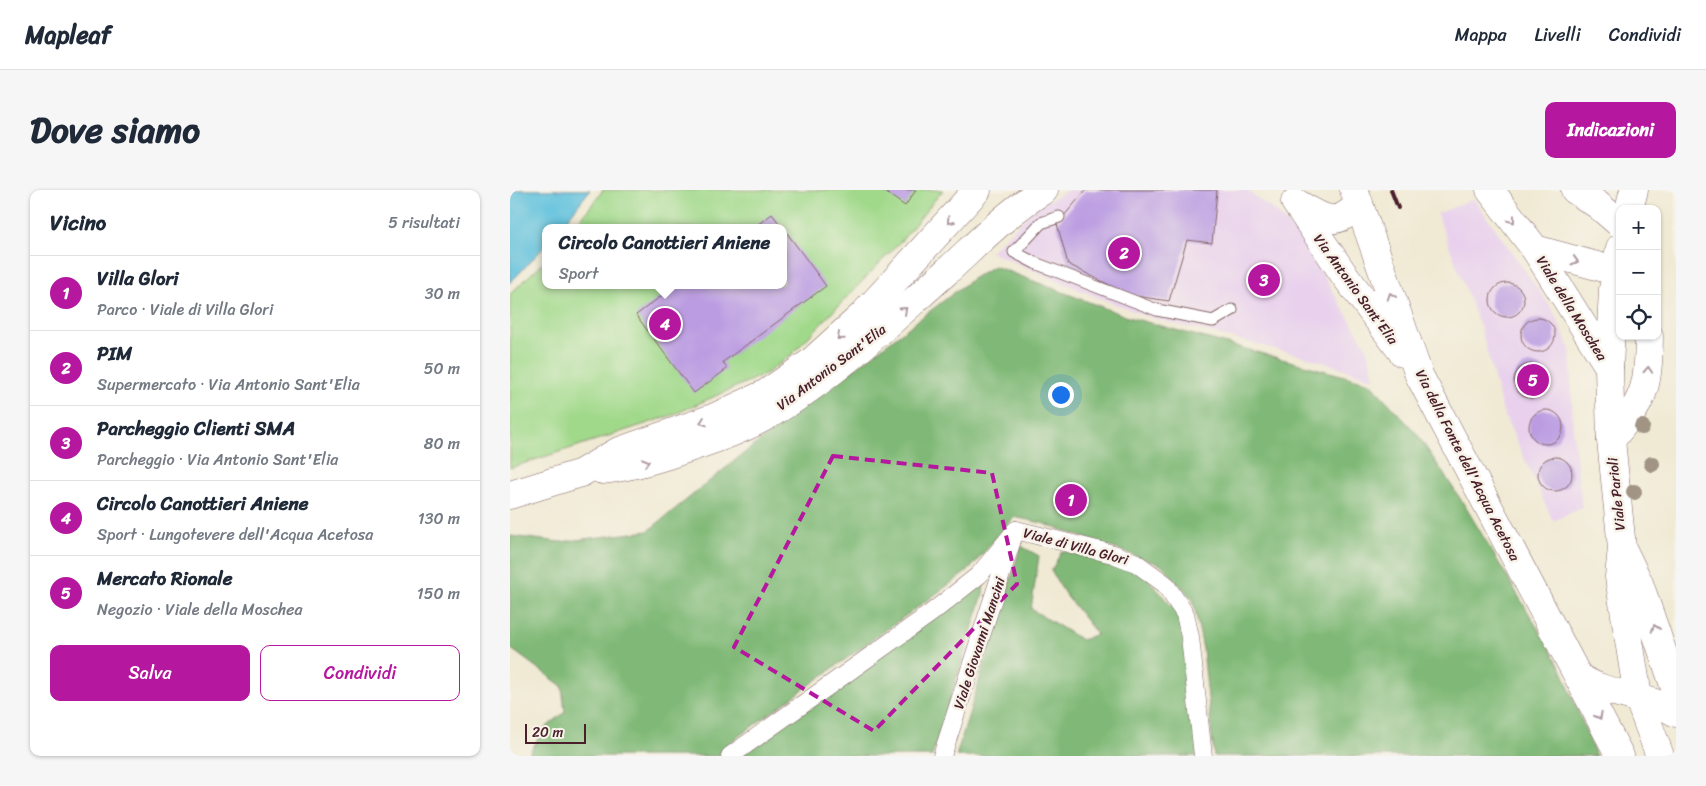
<!DOCTYPE html>
<html lang="it">
<head>
<meta charset="utf-8">
<style>
  body { margin:0; font-family:Sriracha,sans-serif; background:#f6f6f7; color:#1f2937 }
  .controls { position:absolute; right:15px; top:15px; display:grid; overflow:hidden; border-radius:10px; box-shadow:0 1px 4px #0004 }
  .controls button { width:45px; height:45px; display:grid; place-items:center; padding:0; border:0; border-bottom:1px solid #e0e1e3; background:#fff; color:#1f2937; font:25px sans-serif }
  .scale { position:absolute; left:15px; bottom:12px; width:61px; box-sizing:border-box; padding-left:5px; border:2px solid #4a1f2b; border-top:0; font-size:14px; line-height:18px; white-space:nowrap; color:#4a1f2b; -webkit-text-stroke:4px #f7f3e8; paint-order:stroke }
  .you { position:absolute; left:550px; top:204px; width:18px; height:18px; margin:-12px; border:4px solid #fff; border-radius:50%; background:#1a73e8; box-shadow:0 0 0 8px #1a73e833 }
  .badge { display:grid; place-items:center; width:32px; height:32px; border-radius:50%; background:#b5179e; color:#fff; font-size:16px; font-weight:700 }
  .pin { position:absolute; translate:-50% -50%; border:2px solid #fff; box-shadow:0 1px 5px #0006 }
  .popup { position:absolute; left:32px; top:34px; width:245px; height:65px; box-sizing:border-box; display:grid; place-content:center; border-radius:10px; background:#fff; filter:drop-shadow(0 1px 4px #0005); font-size:16px; white-space:nowrap; color:#747a83 }
  .popup b { font-size:19px; color:#1f2937 }
  .popup::after { content:''; position:absolute; left:50%; top:100%; margin-left:-10px; border:10px solid transparent; border-top-color:#fff }
  .list { margin:0; padding:0; list-style:none }
  h2 { display:flex; justify-content:space-between; align-items:center; height:65px; margin:0; padding:0 20px; font-size:21px }
  h2 small { font-size:16px; font-weight:400; color:#747a83 }
  .list li { display:grid; grid-template-columns:32px 1fr auto; gap:15px; align-items:center; box-sizing:border-box; height:75px; padding:0 20px; border-top:1px solid #e0e1e3 }
  .list b { display:block; font-size:19px; white-space:nowrap }
  .list p { margin:0; font-size:16px; white-space:nowrap; color:#747a83 }
  .list em { font-size:16px; font-style:normal; color:#747a83 }
  .actions { display:flex; gap:10px; padding:15px 20px }
  .actions a { flex:1; padding:11px 0; border:1px solid #b5179e; border-radius:10px; text-align:center; font-size:18px; color:#b5179e }
  .actions .main { background:#b5179e; color:#fff }
  .icon { flex:none; width:28px; height:28px; fill:none; stroke:currentColor; stroke-width:2; stroke-linecap:round; stroke-linejoin:round }
  .map { position:relative; flex:none; width:1166px; height:566px; overflow:hidden; border-radius:10px }
  header { display:flex; align-items:center; gap:30px; box-sizing:border-box; height:70px; padding:0 25px; background:#fff; border-bottom:1px solid #e0e1e3 }
  header strong { font-size:24px }
  nav { display:flex; gap:28px; margin-inline-start:auto; font-size:18px }
  .intro { display:flex; align-items:center; justify-content:space-between; box-sizing:border-box; height:120px; padding:0 30px }
  h1 { margin:0; font-size:35px }
  .button { padding:12px 22px; border-radius:10px; background:#b5179e; color:#fff; font-size:18px; font-weight:700 }
  main { display:flex; gap:30px; padding:0 30px }
  aside { flex:1; background:#fff; border-radius:10px; box-shadow:0 1px 4px #0004 }
  .map>svg:first-child { display:block }
</style>
</head>
<body>
<header>
<strong>Mapleaf</strong>
<nav><a>Mappa</a><a>Livelli</a><a>Condividi</a></nav>
</header>
<div class="intro"><h1>Dove siamo</h1><a class="button">Indicazioni</a></div>
<main>
<aside>
<h2>Vicino<small>5 risultati</small></h2>
<ul class="list">
<li><span class="badge">1</span><div><b>Villa Glori</b><p>Parco · Viale di Villa Glori</p></div><em>30 m</em></li>
<li><span class="badge">2</span><div><b>PIM</b><p>Supermercato · Via Antonio Sant'Elia</p></div><em>50 m</em></li>
<li><span class="badge">3</span><div><b>Parcheggio Clienti SMA</b><p>Parcheggio · Via Antonio Sant'Elia</p></div><em>80 m</em></li>
<li><span class="badge">4</span><div><b>Circolo Canottieri Aniene</b><p>Sport · Lungotevere dell'Acqua Acetosa</p></div><em>130 m</em></li>
<li><span class="badge">5</span><div><b>Mercato Rionale</b><p>Negozio · Viale della Moschea</p></div><em>150 m</em></li>
</ul>
<div class="actions"><a class="main">Salva</a><a>Condividi</a></div>
</aside>
<div class="map">
<svg width="1166" height="566" viewBox="0 0 1166 566">
  <rect width="100%" height="100%" fill="#f7f3e8"/>
  <filter id="ink" filterUnits="userSpaceOnUse"><feTurbulence type="fractalNoise" baseFrequency=".02" numOctaves="2"/><feDisplacementMap in="SourceGraphic" scale="10" xChannelSelector="R" yChannelSelector="G"/><feConvolveMatrix kernelMatrix="1 2 1 2 8 2 1 2 1" color-interpolation-filters="sRGB"/></filter>
  <filter id="wash" filterUnits="userSpaceOnUse"><feTurbulence type="fractalNoise" baseFrequency=".0096" numOctaves="4" result="noise"/><feDisplacementMap in="SourceGraphic" scale="20" xChannelSelector="R" yChannelSelector="G"/><feGaussianBlur stdDeviation="1.12" result="paint"/><feColorMatrix in="noise" values="0 0 0 0 0 0 0 0 0 0 0 0 0 0 0 0 0 1.4 0 .05"/><feComposite in="paint" operator="in"/></filter>
  <g filter="url(#wash)">
    <rect width="100%" height="100%" fill="#f0ead4"/>
    <g fill="#e9d1ed">
      <path d="M558 0H735L739 2 767 23 790 47 856 157 865 189 797 167 642 128 582 105 480 62 526 18Z"/>
      <path d="M964 9 1042 119 1060 158 1063 240 1072 318 1043 331 993 222 971 139 927 24Z"/>
    </g>
    <path fill="#a1d98b" stroke="#767c5b" d="M93 0H433L392 50 282 164 257 183 163 225 0 278V104L36 70V95H274V38H64Z"/>
    <g fill="#80b977" stroke="#656c51">
      <path d="M484 76 618 127 860 193 907 244 955 316 1050 476 1086 566H704L693 459 683 410 652 375 532 333 504 327 459 380 222 551 211 566H18L33 540 55 522 52 496 0 458V346L50 352 138 341 233 264 462 89Z"/>
      <path d="M511 356 529 366 521 419 572 450 587 444 555 404 541 381 552 361 630 380 671 427 690 566H446Z"/>
      <path d="M475 385 473 404 422 566H231Z"/>
    </g>
    <path fill="#5fc1dd" stroke="#547084" d="M0 0H80L50 38H36V55L0 93Z"/>
    <g id="blocks">
      <g fill="#bb9ce2">
        <path d="M372 0H406L395 16Z"/>
        <path d="M576 0H707L702 53 677 50 659 111 619 105 558 74 547 34Z"/>
        <path d="M262 24 273 38H243Z"/>
        <path d="M274 39 316 96 213 172 217 179 184 203 126 125 166 95H274Z"/>
        <circle cx="997" cy="110" r="17"/>
        <circle cx="1028" cy="145" r="17"/>
        <circle cx="1021" cy="191" r="17"/>
        <circle cx="1036" cy="237" r="17"/>
        <circle cx="1045" cy="284" r="17"/>
      </g>
    </g>
  </g>
  <g filter="url(#ink)">
    <use href="#blocks" fill-opacity="0" stroke="#846666" stroke-width="1"/>
    <g fill="none" stroke-linecap="round" stroke-linejoin="round">
      <defs>
        <path id="service" d="M549 27 531 33 504 62 525 73 647 120 703 131 722 120"/>
        <g id="pedestrian">
          <path d="M506 340 603 364 626 373 655 394 675 424 680 447 693 566"/>
          <path d="M220 566 421 423 469 385 506 340"/>
          <path d="M432 566 502 350"/>
        </g>
        <g id="secondary">
          <path d="M980 0 1025 59 1099 177"/>
          <path d="M1065 0 1088 15 1110 34"/>
          <path d="M1119 19 1124 0"/>
          <path d="M1110 58 1103 100 1099 177 1101 250 1112 358 1109 387 1128 507 1150 566"/>
          <path d="M1025 59 1105 81"/>
          <path d="M1101 250C1135 208 1138 201 1139 146"/>
          <path d="M92 280C119 277 144 270 170 261 197 252 225 243 251 229 319 192 377 134 435 83 466 55 497 22 534 0"/>
          <path d="M0 305 71 283 107 262 203 228 255 204 300 173 354 124 467 0"/>
          <path d="M1113 360 1129 393 1166 501"/>
        </g>
        <g id="primary">
          <path d="M844 0 909 185 1110 566"/>
          <path d="M785 12 833 83 893 163"/>
          <path d="M788 14C813 28 826 40 849 13"/>
          <path d="M1069 487C1098 507 1136 504 1166 523"/>
        </g>
      </defs>
      <use href="#service" stroke="#846666" stroke-width="13"/>
      <use href="#pedestrian" stroke="#846666" stroke-width="19"/>
      <use href="#secondary" stroke="#846666" stroke-width="29"/>
      <use href="#primary" stroke="#846666" stroke-width="29"/>
      <use href="#service" stroke="#fff" stroke-width="11"/>
      <use href="#pedestrian" stroke="#fff" stroke-width="18"/>
      <use href="#secondary" stroke="#fff" stroke-width="28"/>
      <use href="#primary" stroke="#fff" stroke-width="28"/>
      <path stroke="#4a1f2b" stroke-width="4" d="M881 0 888 18"/>
    </g>
    <g fill="#a19484">
      <circle cx="1132" cy="237" r="8"/>
      <circle cx="1142" cy="274" r="8"/>
      <circle cx="1124" cy="302" r="8"/>
    </g>
    <defs><path id="oneway-chevron" d="M-2-3.5L2.5 0L-2 3.5" fill="none" stroke-width="1.6" stroke-linecap="round" stroke-linejoin="round" transform="scale(1.25)"/></defs>
    <g stroke="#ae9aa0">
      <use href="#oneway-chevron" transform="translate(1002 30) rotate(53)"/>
      <use href="#oneway-chevron" transform="translate(440 31) rotate(131)"/>
      <use href="#oneway-chevron" transform="translate(1065 71) rotate(17)"/>
      <use href="#oneway-chevron" transform="translate(881 106) rotate(-109)"/>
      <use href="#oneway-chevron" transform="translate(394 120) rotate(-42)"/>
      <use href="#oneway-chevron" transform="translate(330 147) rotate(139)"/>
      <use href="#oneway-chevron" transform="translate(1138 180) rotate(-87)"/>
      <use href="#oneway-chevron" transform="translate(193 232) rotate(161)"/>
      <use href="#oneway-chevron" transform="translate(136 272) rotate(-17)"/>
      <use href="#oneway-chevron" transform="translate(1145 438) rotate(-109)"/>
      <use href="#oneway-chevron" transform="translate(1089 526) rotate(62)"/>
    </g>
  </g>
  <path fill="none" stroke="#b5179e" stroke-width="4" stroke-dasharray="10 6" stroke-linejoin="round" d="M323 266 482 283 507 394 364 541 224 457Z"/>
  <g text-anchor="middle" stroke-width="5" stroke-linejoin="round" paint-order="stroke">
    <g font-size="14" fill="#4a1f2b" stroke="#f7f3e8">
      <text transform="translate(846 99) rotate(54)" y="5">Via Antonio Sant'Elia</text>
      <text transform="translate(1062 118) rotate(58)" y="5">Viale della Moschea</text>
      <text transform="translate(321 177) rotate(-37)" y="5">Via Antonio Sant'Elia</text>
      <text transform="translate(958 275) rotate(63)" y="5">Via della Fonte dell'Acqua Acetosa</text>
      <text transform="translate(1106 304) rotate(-96)" y="5">Viale Parioli</text>
      <text transform="translate(566 356) rotate(15)" y="5">Viale di Villa Glori</text>
      <text transform="translate(469 453) rotate(-72)" y="5">Viale Giovanni Mancini</text>
    </g>
  </g>
</svg>
<div class="controls">
<button>+</button>
<button>−</button>
<button><svg class="icon" aria-label="locate" viewBox="0 0 24 24"><circle cx="12" cy="12" r="6"/><path d="M12 2v4M12 18v4M2 12h4M18 12h4"/></svg></button>
</div>
<div class="scale">20 m</div>
<div class="you"></div>
<div class="pin badge" style="left:561px;top:310px">1</div>
<div class="pin badge" style="left:614px;top:63px">2</div>
<div class="pin badge" style="left:754px;top:90px">3</div>
<div class="pin badge" style="left:155px;top:134px">4</div>
<div class="popup"><b>Circolo Canottieri Aniene</b>Sport</div>
<div class="pin badge" style="left:1023px;top:190px">5</div>
</div>
</main>
</body>
</html>
